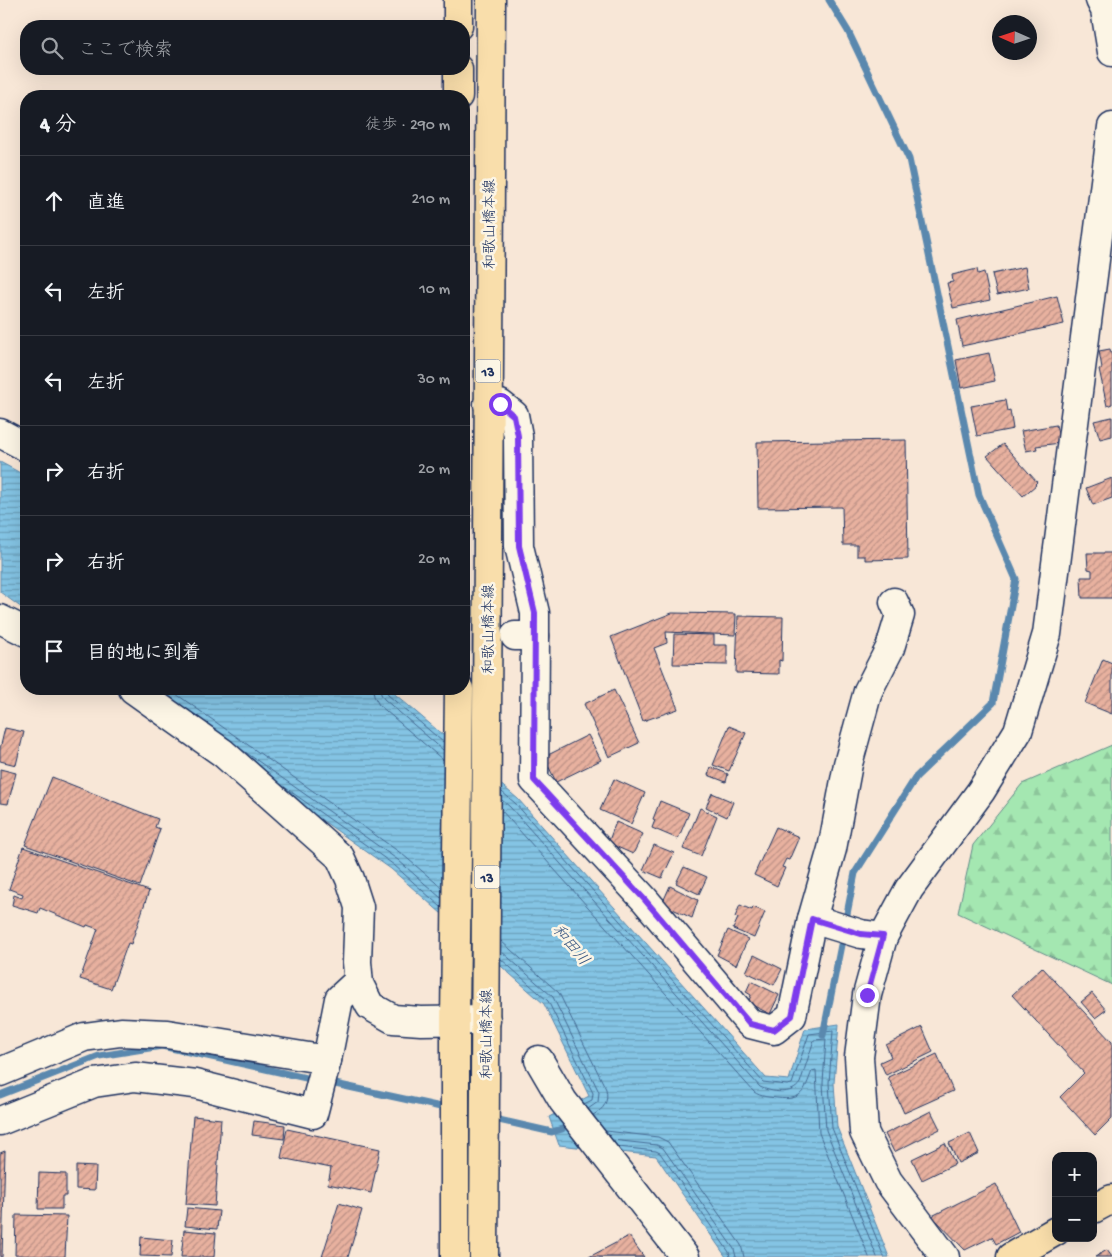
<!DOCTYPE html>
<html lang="ja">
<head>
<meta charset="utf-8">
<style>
  body { margin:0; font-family:"Gochi Hand","Klee One",sans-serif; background:#242831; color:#f1f3f6 }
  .controls { position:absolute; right:15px; bottom:15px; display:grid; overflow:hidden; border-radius:10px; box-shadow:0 5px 20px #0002 }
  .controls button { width:45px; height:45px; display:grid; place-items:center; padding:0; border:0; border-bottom:1px solid #363941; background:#171b24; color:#f1f3f6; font:25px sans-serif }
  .compass { position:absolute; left:992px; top:15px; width:45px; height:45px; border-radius:50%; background:#171b24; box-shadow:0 5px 20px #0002; rotate:273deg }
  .stop { position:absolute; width:15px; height:15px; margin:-11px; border:4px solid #7c3aed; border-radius:50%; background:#fff }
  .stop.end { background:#7c3aed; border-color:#fff; box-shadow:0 1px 5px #0008 }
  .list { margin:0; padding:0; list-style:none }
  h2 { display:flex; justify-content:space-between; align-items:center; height:65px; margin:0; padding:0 20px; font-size:21px }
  h2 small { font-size:16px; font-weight:400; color:#9ea1a6 }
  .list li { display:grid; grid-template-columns:32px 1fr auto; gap:15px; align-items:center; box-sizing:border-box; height:90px; padding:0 20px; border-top:1px solid #363941 }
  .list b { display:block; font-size:19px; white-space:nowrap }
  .list em { font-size:16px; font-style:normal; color:#9ea1a6 }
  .icon { flex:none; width:28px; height:28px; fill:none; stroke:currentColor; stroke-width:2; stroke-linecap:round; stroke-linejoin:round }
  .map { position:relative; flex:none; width:1112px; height:1257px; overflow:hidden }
  .search { position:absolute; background:#171b24; box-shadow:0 5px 20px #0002; left:20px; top:20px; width:450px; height:55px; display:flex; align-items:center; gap:12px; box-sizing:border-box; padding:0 18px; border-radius:20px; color:#9ea1a6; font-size:19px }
  .panel { position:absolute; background:#171b24; box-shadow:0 5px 20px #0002; left:20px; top:90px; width:450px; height:605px; border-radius:20px }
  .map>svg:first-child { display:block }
</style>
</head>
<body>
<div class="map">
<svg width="1112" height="1257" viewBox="0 0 1112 1257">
  <defs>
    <pattern id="forest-firs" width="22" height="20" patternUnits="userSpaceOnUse" patternTransform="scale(1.25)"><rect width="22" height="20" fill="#a4e7b1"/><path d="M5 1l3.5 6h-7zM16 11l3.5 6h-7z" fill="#8dc69b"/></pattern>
    <pattern id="water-rules" width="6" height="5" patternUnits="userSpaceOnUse" patternTransform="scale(1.25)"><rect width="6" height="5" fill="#84c4e4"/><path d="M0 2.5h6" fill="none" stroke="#6ba0bc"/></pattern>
    <pattern id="building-hatch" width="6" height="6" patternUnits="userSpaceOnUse" patternTransform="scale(1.25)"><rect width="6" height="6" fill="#e8b19f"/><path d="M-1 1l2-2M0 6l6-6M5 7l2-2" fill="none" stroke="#bb9085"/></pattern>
  </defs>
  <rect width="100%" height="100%" fill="#f8e7d7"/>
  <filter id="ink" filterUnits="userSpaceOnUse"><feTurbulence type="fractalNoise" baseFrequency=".02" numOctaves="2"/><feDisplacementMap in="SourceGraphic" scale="10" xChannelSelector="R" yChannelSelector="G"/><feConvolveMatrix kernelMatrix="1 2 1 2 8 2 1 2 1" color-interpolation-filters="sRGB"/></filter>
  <g filter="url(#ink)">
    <path fill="url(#forest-firs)" stroke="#608b88" d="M1112 745V985L958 913 973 845 1022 784Z"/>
    <g fill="url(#water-rules)" stroke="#5a88ae">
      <path d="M0 462 26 476V611L0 592Z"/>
      <path d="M137 689H389L518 799 766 1078 789 1080 805 1029 839 1024 834 1083 837 1127 889 1257H726L656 1156 559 1145 549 1117 589 1096 544 1004 391 869Z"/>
    </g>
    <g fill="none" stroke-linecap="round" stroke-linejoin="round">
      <g stroke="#456b94" stroke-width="1">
        <path d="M169 689 402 854 442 888"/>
        <path d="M373 689 374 696 379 705 443 760"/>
        <path d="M380 689 381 694 384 699 443 750"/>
        <path d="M387 689 388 695 443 742"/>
        <path d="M241 749 398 860 441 898"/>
        <path d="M283 786 394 865 441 907"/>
        <path d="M502 792 515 803 763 1082 787 1085 792 1084 809 1034 833 1031 829 1083 832 1128 884 1257"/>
        <path d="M502 800 510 807 760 1087C771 1092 792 1096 800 1083L814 1040 826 1039 823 1083 826 1130 877 1257"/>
        <path d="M501 810 754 1092C761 1097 769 1097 777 1098 802 1101 804 1092 812 1071L816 1070 819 1133 869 1257"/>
        <path d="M501 941 559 993 606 1089C609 1102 604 1109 593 1115"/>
        <path d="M501 951 553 997 599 1092 598 1102 588 1109"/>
        <path d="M501 959 548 1001 593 1093 592 1100 584 1104"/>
        <path d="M606 1131 658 1137 668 1142 741 1245 744 1257"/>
        <path d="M612 1140 657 1145 663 1148 734 1249 736 1257"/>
        <path d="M618 1147 656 1151 660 1153 729 1252 730 1257"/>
      </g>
      <g stroke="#5a88ae" stroke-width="7">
        <path d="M829 0 848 31 909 159 979 495 1016 579 993 703 916 777 855 873 845 924"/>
        <path d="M823 1035 843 935"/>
        <path d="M326 1082 450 1109"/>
        <path d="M0 1095 99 1056 162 1046 315 1080"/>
        <path d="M490 1118 552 1132 562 1129"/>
      </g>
    </g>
    <g fill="url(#building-hatch)" stroke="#1b2f5e">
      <path d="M1025 267 1029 288 997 295 992 274Z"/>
      <path d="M977 269 978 274 984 272 990 300 953 308 947 283 953 282 952 275Z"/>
      <path d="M1057 296 1064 324 962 346 957 320Z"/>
      <path d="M1110 349 1112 357V404L1107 406 1099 369 1102 368 1099 351Z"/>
      <path d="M989 353 995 381 961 388 956 360Z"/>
      <path d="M1005 400 1007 411 1010 410 1013 429 977 436 971 406Z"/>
      <path d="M1112 417V436L1100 439 1094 421Z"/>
      <path d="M1056 425 1060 443 1036 446 1037 449 1026 451 1021 431Z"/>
      <path d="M906 440 908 559 865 560V556H857V545H843L842 507 758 508 757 442Z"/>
      <path d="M1003 444 1037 482 1035 484 1036 485 1023 496 987 456Z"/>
      <path d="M1112 478V498L1093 505 1086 488Z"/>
      <path d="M1087 553H1112V598H1082L1081 577H1092V570L1088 569Z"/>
      <path d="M672 613 736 614 735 635 666 632 667 643 654 648 678 709 643 721 611 637Z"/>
      <path d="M738 616 783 617 782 661 779 660V674L736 673Z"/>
      <path d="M674 634 714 635V645H727V665L673 664Z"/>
      <path d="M1103 659 1112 663V714L1085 703Z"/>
      <path d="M614 690 639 743 609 757 584 704Z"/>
      <path d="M729 726 746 733 729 771 713 765Z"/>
      <path d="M5 728 24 732 16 765 0 761V749Z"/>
      <path d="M588 735 601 760 556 782 544 757Z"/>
      <path d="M711 767 728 774 726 782 708 775Z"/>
      <path d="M0 769 16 773 8 804 0 803Z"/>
      <path d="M52 777 158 819 155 827 160 829 140 886 25 845Z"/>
      <path d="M614 779 645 793 631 824 600 810Z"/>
      <path d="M712 793 733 802 727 817 706 807Z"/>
      <path d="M660 801 689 813 678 839 652 828 655 820 653 819Z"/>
      <path d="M700 808 717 816 701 856 683 849Z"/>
      <path d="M616 822 643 834 633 854 608 843Z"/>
      <path d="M776 827 799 837 789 860 786 859 782 867 785 868 777 886 754 875Z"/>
      <path d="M654 845 674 853 662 878 643 870Z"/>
      <path d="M23 847 149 891 131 944 128 943 111 989 80 979 98 929 87 925 86 927 40 908 38 913 12 905 14 895 22 898 23 894 9 889Z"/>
      <path d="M684 867 707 877 699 894 676 883Z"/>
      <path d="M670 886 698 900 692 918 662 904Z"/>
      <path d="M740 905 752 910 753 907 765 912 754 938 733 929 738 918 735 917Z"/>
      <path d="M728 930 748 939 736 965 717 955Z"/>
      <path d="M754 955 782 969 774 985 746 972Z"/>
      <path d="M1042 967 1112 1042V1118L1095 1135 1060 1097 1084 1073 1012 995Z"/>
      <path d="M751 981 779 995 770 1014 748 1003 751 995 746 992Z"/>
      <path d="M1092 993 1106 1010 1095 1018 1081 1002Z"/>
      <path d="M922 1027 933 1052 886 1075 880 1062 891 1057 886 1045Z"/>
      <path d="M937 1054 953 1091 904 1113 888 1077Z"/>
      <path d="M931 1111 940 1129 894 1152 885 1134Z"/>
      <path d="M193 1116 221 1119 215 1206 186 1204Z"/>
      <path d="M254 1121 285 1125 284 1139 252 1135Z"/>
      <path d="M287 1129 380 1149 371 1193 328 1184 331 1168 281 1158Z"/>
      <path d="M970 1133 979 1153 958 1163 949 1143Z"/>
      <path d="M945 1143 955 1164 922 1180 912 1159Z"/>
      <path d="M5 1151 2 1257H0V1153Z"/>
      <path d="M76 1166 96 1167 95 1190 76 1189Z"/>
      <path d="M39 1173 66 1174V1196H62V1209H38Z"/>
      <path d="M996 1184 1019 1232 996 1244 992 1237 965 1250 932 1216Z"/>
      <path d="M339 1203 362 1210 348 1257H322Z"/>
      <path d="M187 1208 219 1211 217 1229 185 1226Z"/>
      <path d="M16 1215 67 1216 65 1257 15 1255Z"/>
      <path d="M184 1230 216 1233 214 1257H181Z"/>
      <path d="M628 1236 643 1257H599Z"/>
      <path d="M629 1236 644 1257H589Z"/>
      <path d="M141 1237 173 1240 171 1257 140 1256Z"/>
      <path d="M1107 1250 1112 1257H1095Z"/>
    </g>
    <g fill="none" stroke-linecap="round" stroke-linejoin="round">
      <path stroke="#ccc2bf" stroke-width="28" stroke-dasharray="28 14" stroke-linecap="butt" d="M464 638 511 636"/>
      <defs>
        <g id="minor">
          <path d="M1100 0 1105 10 1112 52"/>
          <path d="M488 404H500L514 415 518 436 519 546 535 613V636"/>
          <path d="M0 433 26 447"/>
          <path d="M0 619 26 632"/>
          <path d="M515 636H535L534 780 645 900 750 1024 774 1030 792 1016 812 919 832 849 848 764 868 691 890 648 900 615 894 602"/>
          <path d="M133 689 223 753 340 857 350 879 359 907 357 962 359 984 370 1006 393 1019 421 1021 486 1020"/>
          <path d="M812 919 861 934 883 937"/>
          <path d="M539 1060 563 1101 685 1257"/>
          <path d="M0 1072 84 1037 121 1032 167 1034 327 1060 339 999 352 987 359 984"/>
          <path d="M0 1121 94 1083 135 1077 195 1084 313 1114 327 1060"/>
          <path d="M945 1257 888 1181 864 1132 859 1057 867 995 883 937 909 889 981 791 1018 731 1047 634 1112 127"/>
        </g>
        <g id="major">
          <path d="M458 0V26"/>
          <path d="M458 69V96"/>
          <path d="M1093 1209 1112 1199"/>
          <path d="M455 1257V1020L459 689"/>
          <path d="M484 1257 491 0"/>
          <path d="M1011 1257 1056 1231"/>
        </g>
      </defs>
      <use href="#minor" stroke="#1b2f5e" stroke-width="31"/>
      <use href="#major" stroke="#1b2f5e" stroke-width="31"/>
      <use href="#minor" stroke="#fcf5e5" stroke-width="28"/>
      <use href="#major" stroke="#f9deab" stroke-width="28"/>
    </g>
  </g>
  <g fill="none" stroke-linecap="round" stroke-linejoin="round" filter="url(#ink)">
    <path stroke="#7c3aed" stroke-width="6" d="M500 404 514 416 518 436 519 546 535 613 534 780 645 900 750 1024 774 1030 792 1016 812 919 861 934 883 936 867 995"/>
  </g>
  <g text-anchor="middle" stroke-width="5" stroke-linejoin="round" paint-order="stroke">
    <g fill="#fcf5e5" stroke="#5e6a86" stroke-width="1">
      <rect x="475.5" y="359.5" width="25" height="23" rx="4"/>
      <rect x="474.5" y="865.5" width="25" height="23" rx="4"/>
    </g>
    <g font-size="14" font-weight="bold" fill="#1b2f5e">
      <text x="488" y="376">13</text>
      <text x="487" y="882">13</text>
    </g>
    <g font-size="15" fill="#1b2f5e" stroke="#fcf5e5">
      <text transform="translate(489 224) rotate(-90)" y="5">和歌山橋本線</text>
      <text transform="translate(488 629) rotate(-90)" y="5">和歌山橋本線</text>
      <text transform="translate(486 1034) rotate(-90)" y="5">和歌山橋本線</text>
    </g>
    <g font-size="16" font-style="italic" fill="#355480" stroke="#fcf5e5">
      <text transform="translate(572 944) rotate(50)" y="6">和田川</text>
    </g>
  </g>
</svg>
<div class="controls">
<button>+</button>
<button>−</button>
</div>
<svg class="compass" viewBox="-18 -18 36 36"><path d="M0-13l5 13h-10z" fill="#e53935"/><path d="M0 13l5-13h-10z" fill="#9ea1a6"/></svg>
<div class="stop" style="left:500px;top:404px"></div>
<div class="stop end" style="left:867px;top:995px"></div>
<div class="search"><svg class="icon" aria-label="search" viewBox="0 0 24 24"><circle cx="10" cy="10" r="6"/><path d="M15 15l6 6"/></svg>ここで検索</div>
<section class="panel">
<h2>4 分<small>徒歩 · 290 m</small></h2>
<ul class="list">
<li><svg class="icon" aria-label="ahead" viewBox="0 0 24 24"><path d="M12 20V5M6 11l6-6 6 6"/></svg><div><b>直進</b></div><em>210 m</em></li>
<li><svg class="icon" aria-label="left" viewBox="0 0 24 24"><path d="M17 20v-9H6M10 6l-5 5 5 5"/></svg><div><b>左折</b></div><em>10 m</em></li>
<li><svg class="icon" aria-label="left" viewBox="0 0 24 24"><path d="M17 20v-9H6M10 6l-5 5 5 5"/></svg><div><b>左折</b></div><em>30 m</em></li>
<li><svg class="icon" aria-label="right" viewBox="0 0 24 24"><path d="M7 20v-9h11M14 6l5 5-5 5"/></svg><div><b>右折</b></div><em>20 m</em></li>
<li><svg class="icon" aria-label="right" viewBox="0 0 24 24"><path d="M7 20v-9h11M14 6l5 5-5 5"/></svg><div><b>右折</b></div><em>20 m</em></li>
<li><svg class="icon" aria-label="arrive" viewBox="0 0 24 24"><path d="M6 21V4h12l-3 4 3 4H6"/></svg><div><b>目的地に到着</b></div></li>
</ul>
</section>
</div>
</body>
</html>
